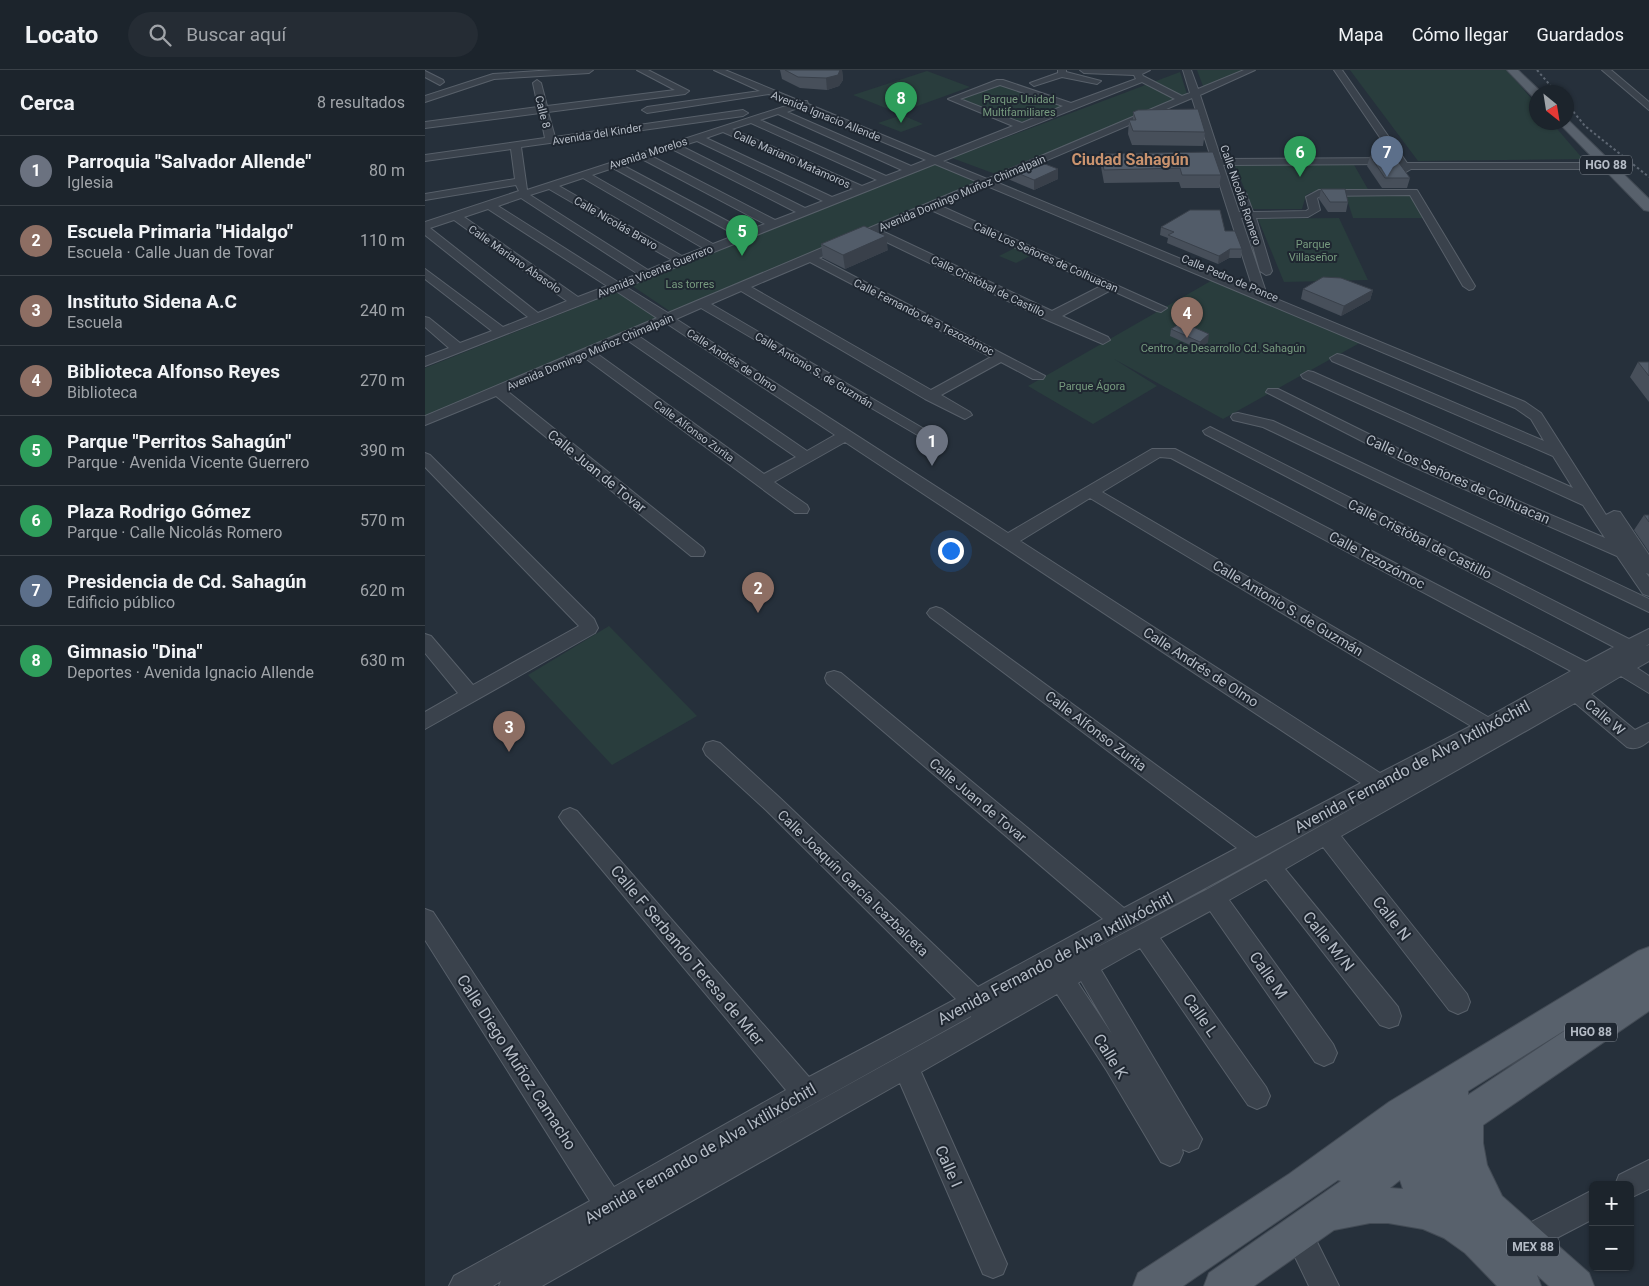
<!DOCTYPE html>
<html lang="es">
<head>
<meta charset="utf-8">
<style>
  body { margin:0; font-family:Roboto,sans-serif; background:#252c34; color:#f1f3f6 }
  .controls { position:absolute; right:15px; bottom:15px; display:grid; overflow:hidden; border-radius:8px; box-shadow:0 1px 4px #0004 }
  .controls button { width:45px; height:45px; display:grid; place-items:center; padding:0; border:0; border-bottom:1px solid #3a4148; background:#1c242c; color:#f1f3f6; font:25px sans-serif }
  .compass { position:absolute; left:1104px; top:15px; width:45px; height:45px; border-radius:50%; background:#1c242c; box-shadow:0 1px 4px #0004; rotate:150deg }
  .you { position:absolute; left:525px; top:480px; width:18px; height:18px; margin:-12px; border:4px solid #fff; border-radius:50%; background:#1a73e8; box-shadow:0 0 0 8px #1a73e833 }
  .badge { display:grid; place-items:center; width:32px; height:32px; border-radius:50%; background:#95baed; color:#fff; font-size:16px; font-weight:700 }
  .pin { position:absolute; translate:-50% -41px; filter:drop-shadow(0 1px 2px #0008) }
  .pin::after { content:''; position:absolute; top:26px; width:18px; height:15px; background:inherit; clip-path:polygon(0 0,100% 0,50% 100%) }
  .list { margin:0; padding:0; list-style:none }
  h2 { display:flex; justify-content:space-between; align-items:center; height:65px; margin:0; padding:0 20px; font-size:21px }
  h2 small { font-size:16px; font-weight:400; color:#a0a4a9 }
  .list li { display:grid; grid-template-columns:32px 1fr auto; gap:15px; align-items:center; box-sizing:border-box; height:70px; padding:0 20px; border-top:1px solid #3a4148 }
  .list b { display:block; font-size:19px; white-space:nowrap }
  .list p { margin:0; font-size:16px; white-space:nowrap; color:#a0a4a9 }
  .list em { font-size:16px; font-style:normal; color:#a0a4a9 }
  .icon { flex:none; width:28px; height:28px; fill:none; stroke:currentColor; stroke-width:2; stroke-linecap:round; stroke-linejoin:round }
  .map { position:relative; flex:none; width:1224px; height:1216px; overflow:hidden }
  header { display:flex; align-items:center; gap:30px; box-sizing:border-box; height:70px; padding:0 25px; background:#1c242c; border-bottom:1px solid #3a4148 }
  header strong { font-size:24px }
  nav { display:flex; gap:28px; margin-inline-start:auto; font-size:18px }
  .search { width:350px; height:45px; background:#252c34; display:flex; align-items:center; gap:12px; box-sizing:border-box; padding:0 18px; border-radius:28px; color:#a0a4a9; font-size:19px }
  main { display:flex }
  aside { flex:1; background:#1c242c }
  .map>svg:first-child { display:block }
</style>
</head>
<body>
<header>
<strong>Locato</strong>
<div class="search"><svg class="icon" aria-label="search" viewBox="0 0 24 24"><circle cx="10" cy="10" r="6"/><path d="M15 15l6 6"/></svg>Buscar aquí</div>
<nav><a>Mapa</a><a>Cómo llegar</a><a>Guardados</a></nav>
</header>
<main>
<aside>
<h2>Cerca<small>8 resultados</small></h2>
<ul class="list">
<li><span class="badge" style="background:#6b7280">1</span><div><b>Parroquia &quot;Salvador Allende&quot;</b><p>Iglesia</p></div><em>80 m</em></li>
<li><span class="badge" style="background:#8d6e63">2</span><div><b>Escuela Primaria &quot;Hidalgo&quot;</b><p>Escuela · Calle Juan de Tovar</p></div><em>110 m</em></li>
<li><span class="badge" style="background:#8d6e63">3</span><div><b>Instituto Sidena A.C</b><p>Escuela</p></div><em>240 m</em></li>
<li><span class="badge" style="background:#8d6e63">4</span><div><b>Biblioteca Alfonso Reyes</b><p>Biblioteca</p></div><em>270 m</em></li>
<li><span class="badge" style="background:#2e9e5b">5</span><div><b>Parque &quot;Perritos Sahagún&quot;</b><p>Parque · Avenida Vicente Guerrero</p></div><em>390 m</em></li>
<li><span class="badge" style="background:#2e9e5b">6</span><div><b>Plaza Rodrigo Gómez</b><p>Parque · Calle Nicolás Romero</p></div><em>570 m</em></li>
<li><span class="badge" style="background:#5c6f8a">7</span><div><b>Presidencia de Cd. Sahagún</b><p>Edificio público</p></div><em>620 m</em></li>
<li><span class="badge" style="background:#2e9e5b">8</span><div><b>Gimnasio &quot;Dina&quot;</b><p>Deportes · Avenida Ignacio Allende</p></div><em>630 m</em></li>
</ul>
</aside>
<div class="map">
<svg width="1224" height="1216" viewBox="0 0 1224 1216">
  <rect width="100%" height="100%" fill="#26303b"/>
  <g fill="#293d3d">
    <path d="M772 0H825L782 18 778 16Z"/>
    <path d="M925 0H1082L1111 34 1112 52 1127 53 1158 89 993 91Z"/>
    <path d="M502 1 545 17 473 43 428 25Z"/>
    <path d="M755 2 762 24 573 105 527 88Z"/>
    <path d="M576 13 640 36 597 53 532 29Z"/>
    <path d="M477 45 498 54 476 62 453 53Z"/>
    <path d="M928 93 944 121 887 122 881 125 877 139H828L809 94Z"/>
    <path d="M511 94 557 114 249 244 206 215Z"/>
    <path d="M988 122 1003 148H928L920 123Z"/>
    <path d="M914 148 943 210 859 212 833 149Z"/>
    <path d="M594 176 611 183 591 193 574 186Z"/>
    <path d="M791 208 940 270 798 349 689 289 732 316 668 354 603 316Z"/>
    <path d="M193 221 236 251 0 350V298Z"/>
    <path d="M184 556 272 646 187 695 103 605Z"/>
  </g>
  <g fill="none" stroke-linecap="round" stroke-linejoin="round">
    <defs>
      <g id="minor">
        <path d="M129 0H168L164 3 69 9 0 32V26L68 4Z"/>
        <path d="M212 0H223L264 21 260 24 123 42 130 67 318 40 323 43 318 46 96 77 102 120 367 34 344 24 222 43 217 40 222 37 335 21 289 0H300L375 31H382L383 34 510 87 588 56 523 29 572 10H578L646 33 711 9 709 5 659 3 655 0H725L717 4 718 6 757 26 765 23 758 0H766L773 19 819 0H830L775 25 796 89 969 88 909 0H917L982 93H1182L1187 96 1182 99H986L981 102 977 101 971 92 967 94 798 95 814 142H818L811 123 816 120 821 123 828 142 881 141 884 139 881 127 894 120H992L1050 216 1048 219 1044 220 1038 216 985 125 896 126 892 128 895 140 883 147 831 148 847 201 845 204 841 205 835 201 820 148H816L842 225 1100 332 1116 343 1181 445 1189 441 1195 442 1224 485V504L1221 503 1224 507V526L1218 524 1192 486 980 393 841 322 843 319H853L990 387 1180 468 1158 435 878 308 876 305 883 301 888 302 1148 418 1128 386 907 291 905 288 912 284 917 285 1119 371 1106 349 1090 338 562 116 516 136 742 238 736 242 732 241 686 220 637 246 683 267 685 270 678 274 622 250 447 165 394 188 620 306 618 309H608L576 292 516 325 545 342 547 345 540 349 500 329 316 221 286 234 506 363 508 366 501 370 276 238 251 249 583 463 727 379H750L1161 592 1189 577 780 364 778 361 785 357 1204 569 1224 559V574L1221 576 1224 575V591L1212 598 1224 606V623L1196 606 1166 624 1210 660 1224 653V671C1216 677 1211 680 1202 677L1150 633 916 766 1042 924 1045 932 1042 940 1033 944 1024 940 898 777 860 799 973 937 976 946 973 955 964 958 955 955 841 809 804 830 908 974 912 983 908 992 899 996 890 992 785 841 735 868 841 1017 845 1026 841 1035 832 1039 823 1035 715 878 676 900 777 1069 773 1078 764 1082 757 1079 758 1083 754 1092 745 1096 736 1092 682 1001 632 924 496 1002 582 1194 578 1204 568 1208 558 1204 475 1013 117 1216H74L76 1211 68 1216H24L29 1206 165 1131 0 870V839L8 842 189 1117 361 1020 138 753 134 747 138 741 145 738 152 741 384 1007 531 929 341 740 281 685 278 679 281 673 288 671 295 673 355 728 553 917 678 849 402 613 400 608 402 603 409 601 416 603 699 838 812 778 505 547 502 543 505 539 511 537 517 539 831 768 936 713 420 372 349 412 382 435 384 439 382 443H370L160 288 82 321 278 478 280 482 278 486H266L71 326 0 355V346L232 248 191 221 0 296V287L24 278 0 257V247L4 248 35 273 67 261 0 209V199L78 257 103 247 0 165V152L94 121 91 115 0 130V124L90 109 86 79 0 91V85L120 68 115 43 0 58V52L113 37 108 13 112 10 116 13 122 36 250 20ZM717 12 750 29 562 109 518 91ZM575 15 638 36 597 53 535 29ZM767 28 828 219 571 112ZM375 37 501 90 486 96 362 42ZM353 44 477 100 461 106 335 50ZM326 53 452 110 437 116 307 59ZM298 62 428 119 407 127 281 68ZM272 71 398 131 380 138 256 76ZM247 79 371 142 350 150 226 86ZM217 89 340 154 321 161 197 95ZM510 94 553 112 243 243 201 217ZM188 98 311 165 288 174 167 105ZM158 108 278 178 257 186 134 116ZM124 119 247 190 223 200 105 125ZM96 128 213 204 193 212 73 136ZM63 139 182 216 153 227 39 147ZM506 140 676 216 627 241 457 161ZM29 150 142 231 113 243 5 158ZM385 192 566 287 506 320 326 217ZM241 253 410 365 382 381 212 265ZM202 270 371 387 339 404 171 283ZM735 387 746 388 1146 601 1063 647 677 422ZM665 428 1046 656 955 703 595 471ZM953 724 781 820 659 884ZM656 911 687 964 653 913ZM546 946V947L327 1068Z"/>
        <path d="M633 0H641V2L676 11 672 14 637 7 609 16 605 13 633 3Z"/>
        <path d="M1177 0H1186L1224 32V40Z"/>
        <path d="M0 1 18 10 19 12 15 15 0 7Z"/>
        <path d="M813 343 848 351 1224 529V542L838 357 808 350 806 347 808 344Z"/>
        <path d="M0 383 5 385 169 549 173 558 170 563 0 659V642L33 623 0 583V564L6 566 48 615 154 556 0 397Z"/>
        <path d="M1224 1090V1119L1205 1128V1115H1190L1194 1105Z"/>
        <path d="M1168 1120V1149L1101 1184 1091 1180 1087 1170 1091 1160Z"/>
        <path d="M873 1150 883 1154 914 1216H884L859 1164 863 1154Z"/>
      </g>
      <g id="major">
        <path d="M1082 0H1093L1116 22H1112V28L1108 27Z"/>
        <path d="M1142 49 1224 129V141L1219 140 1133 52H1142Z"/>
        <path d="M1224 877V941L1058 1055V1073L1062 1095 1077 1126 1164 1203 1169 1216H1124L1112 1205 1116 1216H1072L1040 1183 1019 1168 998 1159 963 1153H945L909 1160 829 1216H779L784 1203 916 1111 913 1110 758 1216H708L713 1203 864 1104 964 1032 1213 881ZM1156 950 1043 1025V1021ZM975 1110 978 1119 965 1118Z"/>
      </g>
    </defs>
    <use href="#minor" stroke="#58606a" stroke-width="2"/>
    <use href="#major" stroke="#434b55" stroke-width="2"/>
    <use href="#minor" fill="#3a424c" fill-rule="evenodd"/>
    <use href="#major" fill="#58616c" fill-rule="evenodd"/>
    <g stroke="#5d6672" stroke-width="2" stroke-dasharray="2.5 2.5" stroke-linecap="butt">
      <path d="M1112 0 1131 22"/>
      <path d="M1142 34 1160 56 1224 107"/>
    </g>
  </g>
  <g fill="#474f5a">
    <path d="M355 0H417L418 10 414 16 402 20 375 18 357 9Z"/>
    <path d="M708 42 780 62 778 76 707 75 703 64 704 50H708Z"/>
    <path d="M676 84 796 105 794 118H756L754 112 679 113 676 97Z"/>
    <path d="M945 86 985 108 982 118H957L942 96Z"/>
    <path d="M583 99H633V109L609 120 583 109Z"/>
    <path d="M896 119 923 132 921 142H903L894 129Z"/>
    <path d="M736 157 800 161 817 179 816 188H804L793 194 742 173 743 168 735 165Z"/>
    <path d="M396 174 463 180 420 199 398 188Z"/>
    <path d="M878 219 948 220 945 230 916 246 876 229Z"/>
    <path d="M746 259 783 272 774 279 745 266Z"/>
    <path d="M1213 292H1224V332L1205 307Z"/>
    <path d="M1219 445H1224V482L1209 460Z"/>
  </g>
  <g fill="#39404a">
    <path d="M415 0H417L418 10 414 16 402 20 401 8Z"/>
    <path d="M633 99V109L609 120V110Z"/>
    <path d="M461 166 463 180 420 199 418 185Z"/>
    <path d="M805 179 804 188 793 194 794 186Z"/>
    <path d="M948 220 945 230 916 246 919 236Z"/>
    <path d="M784 264 783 272 774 279 775 272Z"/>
  </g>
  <g fill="#525c69" stroke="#39404a">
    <path d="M360 0H415L413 5 401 8 373 7Z"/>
    <path d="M773 39 780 62 708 61 704 50H711L708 42 713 40Z"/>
    <path d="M788 82 796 105H757L755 98 679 100 676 84Z"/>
    <path d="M945 86H969L985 108H960Z"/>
    <path d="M607 89 633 99 609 110 583 99Z"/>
    <path d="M896 119H920L923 132H905Z"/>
    <path d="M765 140H795L800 161H810L817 179H805L794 186 743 165 749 162 736 157Z"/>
    <path d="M439 156 461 166 418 185 396 174Z"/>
    <path d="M898 207 916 208 948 220 919 236 878 219Z"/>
    <path d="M757 252 784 264 775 272 746 259Z"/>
    <path d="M1213 292H1224V306Z"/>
    <path d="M1219 445H1224V452Z"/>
  </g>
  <g text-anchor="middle" stroke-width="4" stroke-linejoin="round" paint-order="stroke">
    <g font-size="11" fill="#769a7e" stroke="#1f2731">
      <text x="594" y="33">Parque Unidad<tspan x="594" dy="13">Multifamiliares</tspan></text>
      <text x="888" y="178">Parque<tspan x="888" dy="13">Villaseñor</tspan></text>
      <text x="265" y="218">Las torres</text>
      <text x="798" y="282">Centro de Desarrollo Cd. Sahagún</text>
      <text x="667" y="320">Parque Ágora</text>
    </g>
    <g font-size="11" fill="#b6bdc7" stroke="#1f2731">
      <text transform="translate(118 42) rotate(76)" y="4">Calle 8</text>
      <text transform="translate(401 46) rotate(22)" y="4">Avenida Ignacio Allende</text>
      <text transform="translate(172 64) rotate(-9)" y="4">Avenida del Kinder</text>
      <text transform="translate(223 83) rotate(-18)" y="4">Avenida Morelos</text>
      <text transform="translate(367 89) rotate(24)" y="4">Calle Mariano Matamoros</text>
      <text transform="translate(537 123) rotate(-23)" y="4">Avenida Domingo Muñoz Chimalpain</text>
      <text transform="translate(816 125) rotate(71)" y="4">Calle Nicolás Romero</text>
      <text transform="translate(191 153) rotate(30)" y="4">Calle Nicolás Bravo</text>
      <text transform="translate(621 187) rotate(24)" y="4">Calle Los Señores de Colhuacan</text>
      <text transform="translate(90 189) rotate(35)" y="4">Calle Mariano Abasolo</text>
      <text transform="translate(230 201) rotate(-22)" y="4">Avenida Vicente Guerrero</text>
      <text transform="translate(805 208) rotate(23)" y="4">Calle Pedro de Ponce</text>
      <text transform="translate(563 216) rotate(26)" y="4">Calle Cristóbal de Castillo</text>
      <text transform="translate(499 247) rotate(27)" y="4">Calle Fernando de a Tezozómoc</text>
      <text transform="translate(165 282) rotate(-23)" y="4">Avenida Domingo Muñoz Chimalpain</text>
      <text transform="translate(307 290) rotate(33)" y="4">Calle Andrés de Olmo</text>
      <text transform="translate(389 300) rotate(31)" y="4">Calle Antonio S. de Guzmán</text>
      <text transform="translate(269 361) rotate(36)" y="4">Calle Alfonso Zurita</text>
    </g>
    <g fill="#1f2731" stroke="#89909a" stroke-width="1">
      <rect x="1155" y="85.5" width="52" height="19" rx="4"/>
      <rect x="1140" y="952.5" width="52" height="19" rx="4"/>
      <rect x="1082" y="1167.5" width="52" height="19" rx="4"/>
    </g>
    <g font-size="12" font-weight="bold" fill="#b6bdc7">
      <text x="1181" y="99">HGO 88</text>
      <text x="1166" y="966">HGO 88</text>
      <text x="1108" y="1181">MEX 88</text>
    </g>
    <g font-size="14" fill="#b6bdc7" stroke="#1f2731">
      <text transform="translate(172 401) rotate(39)" y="5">Calle Juan de Tovar</text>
      <text transform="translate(1033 409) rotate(24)" y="5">Calle Los Señores de Colhuacan</text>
      <text transform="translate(995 469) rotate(27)" y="5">Calle Cristóbal de Castillo</text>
      <text transform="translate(952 490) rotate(28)" y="5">Calle Tezozómoc</text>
      <text transform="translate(863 538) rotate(31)" y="5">Calle Antonio S. de Guzmán</text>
      <text transform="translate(776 597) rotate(33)" y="5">Calle Andrés de Olmo</text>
      <text transform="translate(1180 647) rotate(40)" y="5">Calle W</text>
      <text transform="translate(671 661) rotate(37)" y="5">Calle Alfonso Zurita</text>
      <text transform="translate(553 730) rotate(40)" y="5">Calle Juan de Tovar</text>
      <text transform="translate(428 813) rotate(44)" y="5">Calle Joaquín García Icazbalceta</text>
    </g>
    <g font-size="16" font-weight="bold" fill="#ca936e" stroke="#1f2731">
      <text x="705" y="95">Ciudad Sahagún</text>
    </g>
    <g font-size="16" fill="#b6bdc7" stroke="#1f2731">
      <text transform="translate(987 696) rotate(-28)" y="6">Avenida Fernando de Alva Ixtlilxóchitl</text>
      <text transform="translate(967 848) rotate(52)" y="6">Calle N</text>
      <text transform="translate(904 871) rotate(51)" y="6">Calle M/N</text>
      <text transform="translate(263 885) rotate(50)" y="6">Calle F Serbando Teresa de Mier</text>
      <text transform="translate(630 888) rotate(-28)" y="6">Avenida Fernando de Alva Ixtlilxóchitl</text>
      <text transform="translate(844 905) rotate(55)" y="6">Calle M</text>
      <text transform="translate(776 945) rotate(55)" y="6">Calle L</text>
      <text transform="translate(686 986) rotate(58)" y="6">Calle K</text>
      <text transform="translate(92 992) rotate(57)" y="6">Calle Diego Muñoz Camacho</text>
      <text transform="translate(275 1083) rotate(-30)" y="6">Avenida Fernando de Alva Ixtlilxóchitl</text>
      <text transform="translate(524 1096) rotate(66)" y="6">Calle I</text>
    </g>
  </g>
</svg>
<div class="controls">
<button>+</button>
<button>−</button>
</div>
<svg class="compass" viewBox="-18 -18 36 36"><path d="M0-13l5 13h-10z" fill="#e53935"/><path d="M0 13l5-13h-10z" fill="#a0a4a9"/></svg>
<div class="you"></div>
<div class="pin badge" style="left:507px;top:396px;background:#6b7280">1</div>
<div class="pin badge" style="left:333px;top:543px;background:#8d6e63">2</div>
<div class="pin badge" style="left:84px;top:682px;background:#8d6e63">3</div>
<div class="pin badge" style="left:762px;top:268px;background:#8d6e63">4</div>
<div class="pin badge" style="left:317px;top:186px;background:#2e9e5b">5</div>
<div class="pin badge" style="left:875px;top:107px;background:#2e9e5b">6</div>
<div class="pin badge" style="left:962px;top:107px;background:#5c6f8a">7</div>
<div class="pin badge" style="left:476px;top:53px;background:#2e9e5b">8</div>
</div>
</main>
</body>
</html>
